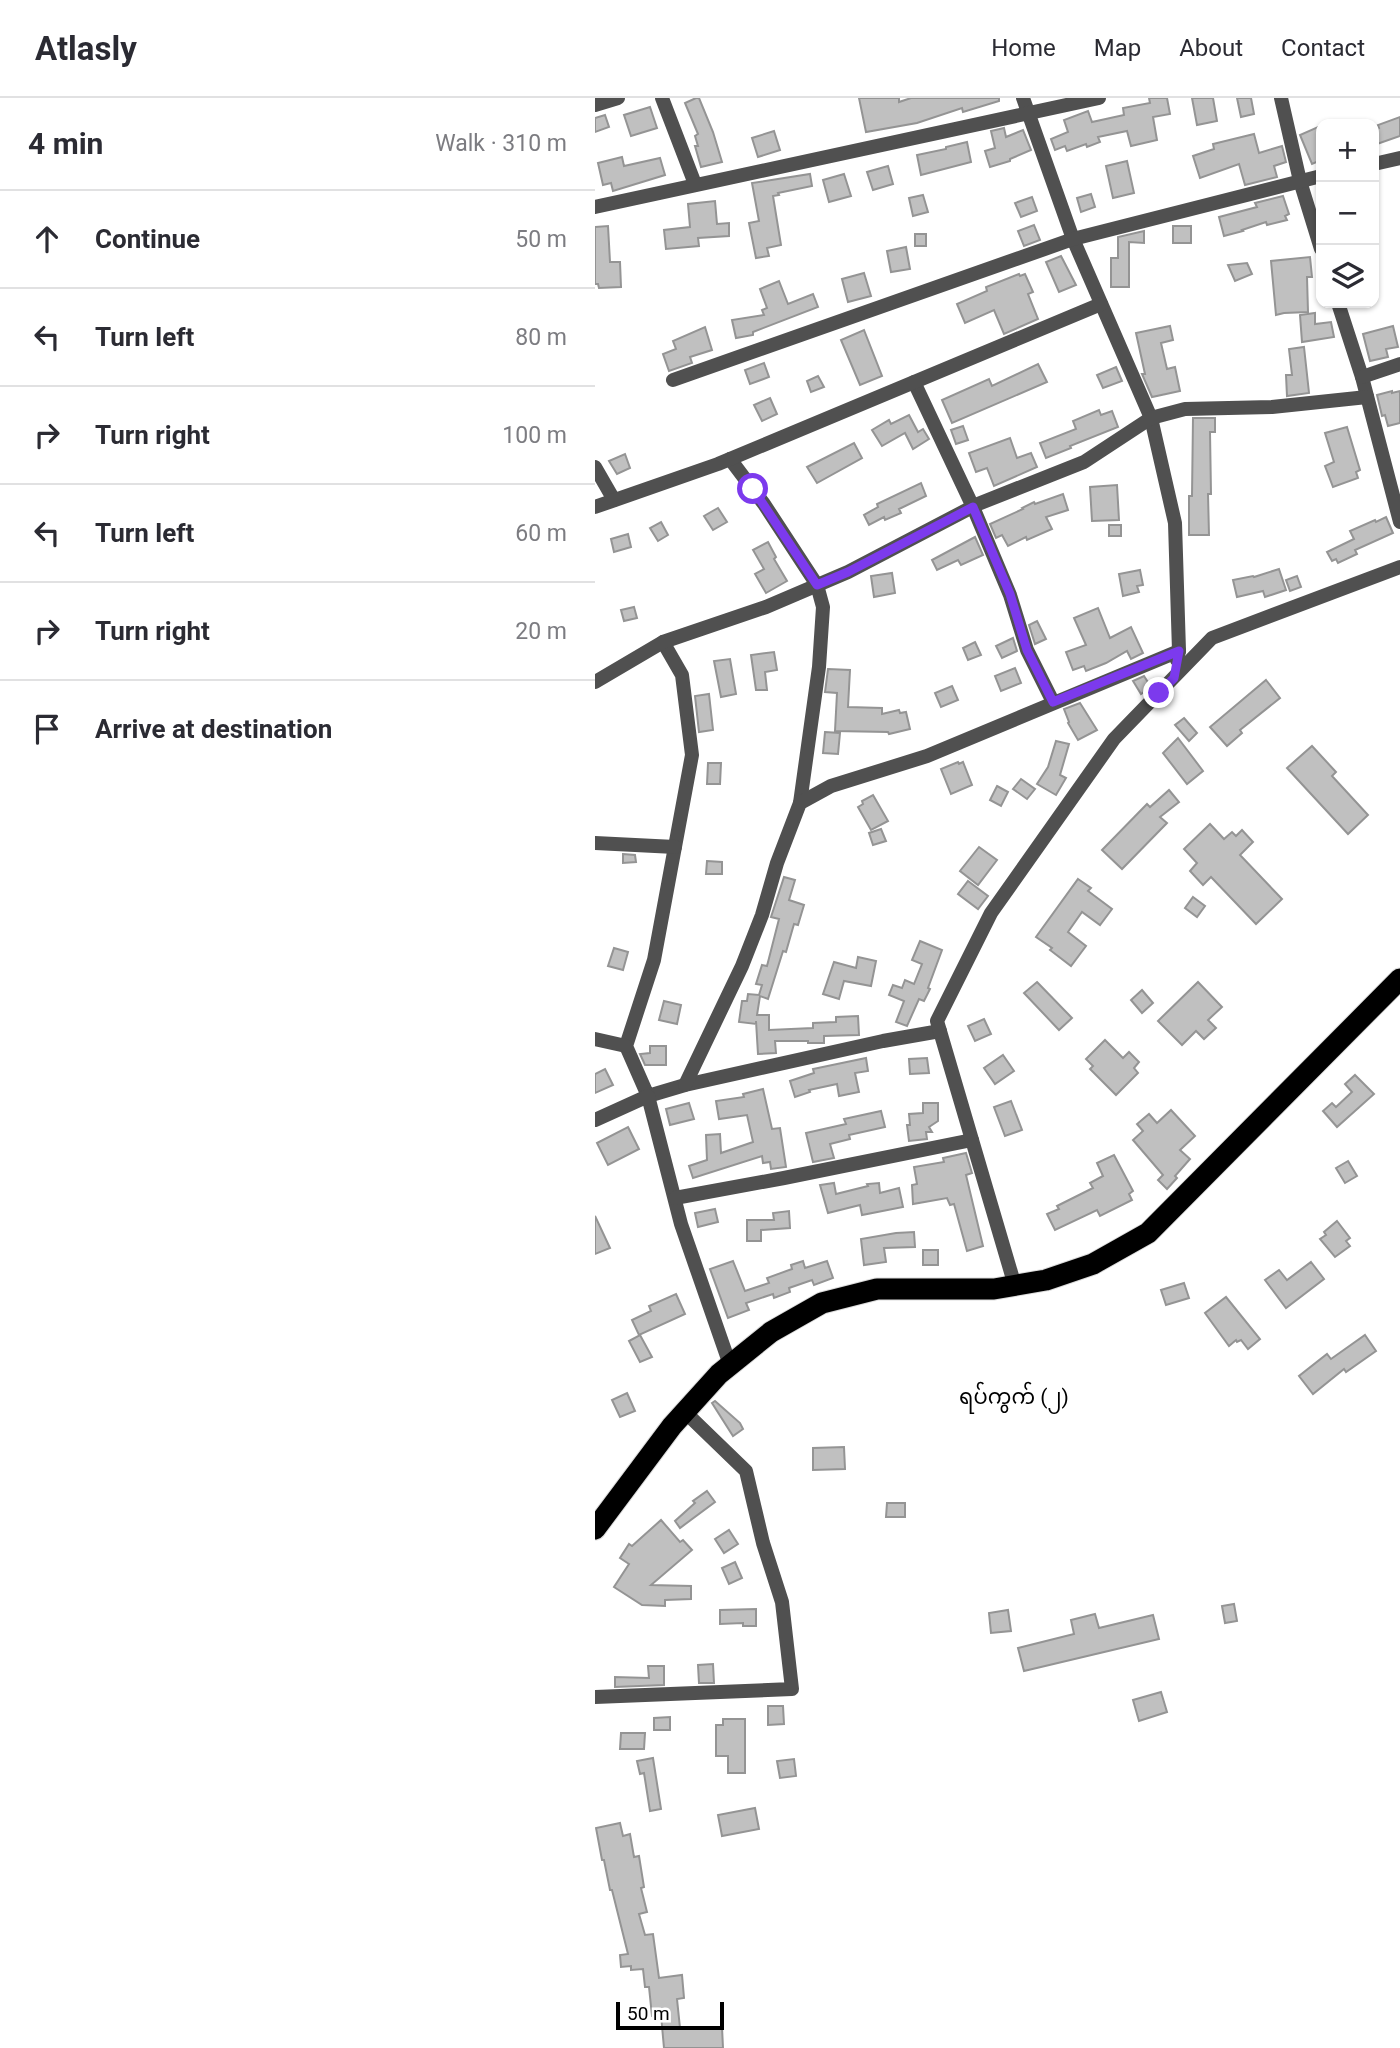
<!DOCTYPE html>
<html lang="en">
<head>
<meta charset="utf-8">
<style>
  body { margin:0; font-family:Roboto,"Noto Sans Myanmar",sans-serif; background:#f7f7f7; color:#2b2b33 }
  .controls { position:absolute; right:21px; top:21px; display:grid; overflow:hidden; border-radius:14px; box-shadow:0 2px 5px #0004 }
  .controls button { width:63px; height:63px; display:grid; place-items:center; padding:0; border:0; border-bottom:2px solid #e1e1e2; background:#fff; color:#2b2b33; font:35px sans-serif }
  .scale { position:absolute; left:21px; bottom:18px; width:108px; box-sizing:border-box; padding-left:7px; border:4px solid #000; border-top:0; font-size:19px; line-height:24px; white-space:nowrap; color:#000; -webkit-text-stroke:5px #fff; paint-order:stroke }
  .stop { position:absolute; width:21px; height:21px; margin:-16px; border:5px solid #7c3aed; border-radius:50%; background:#fff }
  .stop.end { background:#7c3aed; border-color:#fff; box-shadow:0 2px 7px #0008 }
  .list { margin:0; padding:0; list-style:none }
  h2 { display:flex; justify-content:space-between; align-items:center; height:91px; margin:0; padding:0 28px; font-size:30px }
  h2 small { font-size:23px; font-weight:400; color:#7c7c81 }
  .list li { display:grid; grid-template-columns:46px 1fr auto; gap:21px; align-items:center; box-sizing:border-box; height:98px; padding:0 28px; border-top:2px solid #e1e1e2 }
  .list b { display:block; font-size:26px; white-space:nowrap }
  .list em { font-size:23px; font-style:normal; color:#7c7c81 }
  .icon { flex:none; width:38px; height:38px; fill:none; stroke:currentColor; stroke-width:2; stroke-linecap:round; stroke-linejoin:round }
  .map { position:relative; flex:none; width:805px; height:1950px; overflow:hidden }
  header { display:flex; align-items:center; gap:42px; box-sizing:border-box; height:98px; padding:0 35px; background:#fff; border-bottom:2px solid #e1e1e2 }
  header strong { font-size:33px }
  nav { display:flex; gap:38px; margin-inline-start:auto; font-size:24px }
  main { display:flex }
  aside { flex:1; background:#fff }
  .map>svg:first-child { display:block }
</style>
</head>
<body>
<header>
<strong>Atlasly</strong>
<nav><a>Home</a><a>Map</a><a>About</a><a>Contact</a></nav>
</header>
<main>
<aside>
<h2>4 min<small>Walk · 310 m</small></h2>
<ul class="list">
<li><svg class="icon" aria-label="ahead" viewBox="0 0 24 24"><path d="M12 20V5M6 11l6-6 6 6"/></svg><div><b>Continue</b></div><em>50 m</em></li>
<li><svg class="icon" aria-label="left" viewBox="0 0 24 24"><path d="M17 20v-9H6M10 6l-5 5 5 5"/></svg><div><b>Turn left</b></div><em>80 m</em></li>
<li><svg class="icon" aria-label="right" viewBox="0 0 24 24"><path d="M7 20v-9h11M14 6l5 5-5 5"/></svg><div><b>Turn right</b></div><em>100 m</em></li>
<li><svg class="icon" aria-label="left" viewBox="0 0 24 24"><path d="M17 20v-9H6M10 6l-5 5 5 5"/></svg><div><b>Turn left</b></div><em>60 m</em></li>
<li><svg class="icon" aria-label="right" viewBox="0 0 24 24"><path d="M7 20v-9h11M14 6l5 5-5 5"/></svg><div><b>Turn right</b></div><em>20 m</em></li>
<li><svg class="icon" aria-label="arrive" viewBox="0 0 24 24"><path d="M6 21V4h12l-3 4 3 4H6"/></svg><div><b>Arrive at destination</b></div></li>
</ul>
</aside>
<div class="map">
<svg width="805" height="1950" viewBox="0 0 805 1950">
  <rect width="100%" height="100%" fill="#fff"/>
  <g fill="#c0c0c0" stroke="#949494" stroke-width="2">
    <path d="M101 0H104L118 34 127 64 106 69 100 48H103L100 38 103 36 90 5Z"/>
    <path d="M264 0H304V4L316 0H404V3L368 14 367 10 322 25 271 34Z"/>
    <path d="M554 0H572L575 16 558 19 562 42 536 48 532 33 503 39 505 44 492 49 491 46 472 53 470 48 460 52 456 41 473 34 469 22 493 13 497 24 529 17 528 10 555 5Z"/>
    <path d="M597 0H618L622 23 602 27Z"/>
    <path d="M642 0H656L659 16 646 19Z"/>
    <path d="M55 9 62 30 36 38 29 17Z"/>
    <path d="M10 17 14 29 0 34V20Z"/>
    <path d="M805 19V38L779 47V33L784 30 783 27Z"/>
    <path d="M723 29 726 39V62L717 66 705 37Z"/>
    <path d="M409 30 411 39 428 32 436 52 415 61V63L395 69 390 53 400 50 396 33Z"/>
    <path d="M179 33 185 52 163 59 157 40Z"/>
    <path d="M659 36 664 55 687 48 691 64 679 68 682 79 650 87 644 66 605 80 598 58 619 51 618 46Z"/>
    <path d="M372 44 376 64 326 77 322 57 351 51V49Z"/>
    <path d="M27 59 29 68 65 60 70 77 18 93 16 85 8 87 3 65Z"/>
    <path d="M532 63 539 95 518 100 511 68Z"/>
    <path d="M293 68 298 86 278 92 272 74Z"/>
    <path d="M215 76 217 88 183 95 184 97 178 98 186 147 172 150 174 158 161 160 154 125 164 123 157 85Z"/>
    <path d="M249 76 256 98 234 104 228 82Z"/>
    <path d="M496 96 500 109 486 114 482 100Z"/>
    <path d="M328 97 333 114 318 118 314 100Z"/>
    <path d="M688 98 694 116 690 118 692 122 672 127 671 124 647 132 648 133 629 138 624 119 662 109 660 105Z"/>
    <path d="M437 99 442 113 426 119 420 105Z"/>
    <path d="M120 103 122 126 134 125V138L103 140 104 148 71 151 69 132 95 129 93 106Z"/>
    <path d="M439 127 445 142 429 148 423 133Z"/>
    <path d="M13 128 15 164H25L26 189 4 190 3 186H0V129Z"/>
    <rect x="578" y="128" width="18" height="17"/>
    <path d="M549 133V145L534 144V189H516V160H523V139Z"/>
    <rect x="320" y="136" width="11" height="12"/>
    <path d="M311 149 315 171 296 174 292 153Z"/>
    <path d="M466 158 481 187 464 194 451 164Z"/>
    <path d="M715 159 717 179H712L713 214 689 215 681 217 676 163Z"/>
    <path d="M652 165 657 176 640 183 633 167Z"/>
    <path d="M269 175 276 198 253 204 247 181Z"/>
    <path d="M424 176 425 178 430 176 438 194 433 196 443 221 409 236 399 212 370 225 362 206 392 193 391 189Z"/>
    <path d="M184 183 193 206 218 196 223 209 158 234V237L141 240 137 222 169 217 167 212 172 210 165 191Z"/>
    <path d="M720 215V226L736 224 739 239 707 244 705 217Z"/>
    <path d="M575 228 578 242 566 245 572 271 580 269 585 293 557 299 547 276H550L541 235Z"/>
    <path d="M798 228 803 249 791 251 793 259 775 263 768 236Z"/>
    <path d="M110 229 117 252 95 259 97 265 74 273 68 256 81 251 78 243Z"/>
    <path d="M269 232 287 278 265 287 246 242Z"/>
    <path d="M709 249 714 295 692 298 691 277H697L694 251Z"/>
    <path d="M169 265 174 279 155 286 150 272Z"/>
    <path d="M443 266 452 284 357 325 347 302 394 281 397 288Z"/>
    <path d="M521 269 527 283 508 290 502 277Z"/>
    <path d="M223 278 229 289 216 294 212 283Z"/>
    <path d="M797 293V295L805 293V325L793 328 790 317 787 318 782 297Z"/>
    <path d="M175 300 182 316 167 323 159 307Z"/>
    <path d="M504 312 506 317 517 313 523 329 475 348 476 350 451 360 445 345 481 331 478 323Z"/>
    <path d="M314 317 323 334 328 331 334 341 318 351 310 335 287 348 277 332 294 322 296 326Z"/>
    <path d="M598 320H620V334H615L616 396H613L614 437H594V398H597Z"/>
    <path d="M368 328 373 342 361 346 356 332Z"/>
    <path d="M752 329 765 372 761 374 763 380 738 389 730 368 739 364 730 335Z"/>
    <path d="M415 340 422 360 436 355 442 369 399 388 392 370 381 374 374 355Z"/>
    <path d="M259 345 267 360 222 385 212 369Z"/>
    <path d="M30 356 35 370 22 376 14 363Z"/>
    <path d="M326 385 331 398 304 411 306 415 290 422 289 419 274 427 269 417 283 409 282 406Z"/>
    <path d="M522 387 524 422 497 423 495 389Z"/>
    <path d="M468 396 473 412 451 419 457 431 432 442 431 439 413 448 407 437 401 440 395 426 428 411 427 410 439 404 440 406Z"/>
    <path d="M123 410 132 424 118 432 109 418Z"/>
    <path d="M791 419 798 435 760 452 762 456 743 465 741 461 737 463 732 454 759 441 755 433 780 422 781 424Z"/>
    <path d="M66 424 73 437 63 443 55 430Z"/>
    <rect x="514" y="427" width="12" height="11"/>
    <path d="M33 436 36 449 19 454 16 441Z"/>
    <path d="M380 439 388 457 366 467 363 462 342 472 337 462Z"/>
    <path d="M173 444 181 459 179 461 192 483 171 495 160 476 169 471 158 452Z"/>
    <path d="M684 471 691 492 670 499 668 493 642 499 638 482 658 478 659 479Z"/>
    <path d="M545 472 548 487 542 488 544 494 528 498 524 476Z"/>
    <path d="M297 475 300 495 279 499 276 478Z"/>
    <path d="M702 478 706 489 695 493 691 482Z"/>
    <path d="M39 509 42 520 29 523 26 512Z"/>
    <path d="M503 510 515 540 536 529 548 555 536 561 532 553 511 565 491 573 489 568 478 572 471 554 491 547 479 520Z"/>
    <path d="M442 523 451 541 440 546 434 527Z"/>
    <path d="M418 540 422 553 407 560 401 548Z"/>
    <path d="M380 544 386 557 373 562 368 550Z"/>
    <path d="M179 554 182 572 170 574 172 592H161L156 557Z"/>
    <path d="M135 561 141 596 126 599 119 563Z"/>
    <path d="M420 570 426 585 406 593 400 578Z"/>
    <path d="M233 571 255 572 253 609 287 610V616L304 612 305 615 311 614 315 631 294 636 293 634 240 633 242 595 230 594Z"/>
    <path d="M549 578 556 589 546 596 538 583Z"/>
    <path d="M671 582 685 600 645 632 647 635 632 648 615 629Z"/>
    <path d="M357 588 363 602 346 609 340 595Z"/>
    <path d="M114 596 118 632 104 634 100 598Z"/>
    <path d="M485 605 502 632 483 642 473 625 474 624 469 611Z"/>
    <path d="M589 620 602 635 594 643 580 627Z"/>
    <path d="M230 634 245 635 243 656 228 655Z"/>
    <path d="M583 640 608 673 592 686 568 655Z"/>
    <path d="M461 643 474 646 465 677 471 680 461 697 442 686 453 669Z"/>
    <path d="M717 648 741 674 737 678 773 717 753 736 692 670Z"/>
    <path d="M363 664 364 666 368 664 377 687 356 696 346 671Z"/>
    <path d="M113 665H126L125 686H112Z"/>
    <path d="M426 681 440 691 432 701 418 691Z"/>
    <path d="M402 688 413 694 406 708 395 702Z"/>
    <path d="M574 692 584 704 565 719 572 725 527 771 507 752 552 706 555 709Z"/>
    <path d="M278 697 293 723 276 732 263 709 268 706 267 703Z"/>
    <path d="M615 726 629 741 637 734 641 738 647 732 658 744 645 757 687 801 661 826 616 779 608 787 595 773 602 765 589 751Z"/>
    <path d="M286 731 291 743 278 747 274 735Z"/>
    <path d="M384 749 402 762 383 787 365 773Z"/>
    <path d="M28 756 40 757 41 764 28 765Z"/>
    <path d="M112 763 127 764V776H111Z"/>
    <path d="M189 779 200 782 194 802 209 807 203 827 199 826 191 854 188 853 173 901 165 898 162 917H174V932L218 930V925L241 924V919L263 918 264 937 229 938V945H213V943H180L181 955 163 956 161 923V926L144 924 147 903H152L153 896 164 897 167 887 161 886 167 867 172 868 184 821 176 819Z"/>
    <path d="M483 781 496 790 493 793 517 811 505 827 487 814 473 834 491 848 476 868 455 852 457 850 441 839Z"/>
    <path d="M373 783 393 798 383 811 363 796Z"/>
    <path d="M598 799 610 808 602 819 590 810Z"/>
    <path d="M325 843 347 852 333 890 335 891 329 903 324 901 312 928 301 924 309 903 294 897 298 887 307 890 310 882 319 886 327 866 317 862Z"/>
    <path d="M19 850 33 854 28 872 13 868Z"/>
    <path d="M263 859 281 863 276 888 249 883 244 901 228 896 239 864 261 870Z"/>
    <path d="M442 884 477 920 464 932 429 895Z"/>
    <path d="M603 884 627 909 613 922 621 930 609 941 601 933 587 947 563 923Z"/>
    <path d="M547 892 558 905 547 915 536 902Z"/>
    <path d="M69 903 86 907 82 926 64 922Z"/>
    <path d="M389 921 396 936 380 943 373 928Z"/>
    <path d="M510 942 528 960 534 954 544 964 539 970 543 975 521 997 495 971 498 968 491 961Z"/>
    <path d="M55 948H71V967H50L45 956 55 955Z"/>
    <path d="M408 957 419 973 400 986 389 970Z"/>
    <path d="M271 960 273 973 260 975 264 994 244 998 242 986 214 992 215 994 200 999 195 983 219 975 218 971Z"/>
    <path d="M332 960 334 975 315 976 314 961Z"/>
    <path d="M10 971 18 987 0 995V976Z"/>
    <path d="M760 977 779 996 742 1029 728 1013 737 1005 741 1009 757 994 750 986Z"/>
    <path d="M168 991 177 1031 185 1030 191 1069 176 1071 175 1064 168 1065 167 1058 98 1080 94 1068 112 1062 111 1037 125 1036 126 1055 158 1044 152 1017 124 1021 121 1003 149 999 148 996Z"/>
    <path d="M416 1003 427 1032 410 1038 399 1009Z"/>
    <path d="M94 1005 99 1021 75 1027 71 1011Z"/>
    <path d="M328 1005H343V1023L334 1029 337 1034H331L332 1041 314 1043 312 1027H315L314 1016 328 1015Z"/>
    <path d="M576 1012 600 1038 585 1052 595 1061 580 1078 582 1080 572 1091 563 1082 568 1077 538 1042 548 1033 542 1026 554 1016 562 1025Z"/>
    <path d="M286 1013 290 1029 254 1037 255 1041 235 1046 239 1060 218 1064 211 1035 251 1026 249 1021Z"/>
    <path d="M33 1029 44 1051 13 1067 2 1045Z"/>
    <path d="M371 1055 377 1075 371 1077 388 1148 372 1153 359 1106 355 1107 352 1100 318 1106 317 1087 322 1086 319 1069 349 1064 348 1060Z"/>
    <path d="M519 1057 538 1093 534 1096 537 1102 505 1118 502 1112 460 1132 452 1116 464 1111 462 1108 498 1090 495 1085 508 1078 502 1065Z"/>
    <path d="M753 1063 762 1078 750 1085 741 1070Z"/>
    <path d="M239 1085 241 1096 273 1088 272 1086 284 1085 285 1095 304 1090 308 1109 267 1117 265 1107 233 1115 225 1087Z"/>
    <path d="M120 1111 123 1124 103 1129 100 1115Z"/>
    <path d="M194 1113 195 1130 166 1132V1143H152V1122H179L178 1115Z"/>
    <path d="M0 1118 15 1150 0 1156Z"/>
    <path d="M742 1123 755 1140 751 1143 755 1148 740 1159 725 1141 731 1137 729 1134Z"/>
    <path d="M319 1134 320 1149 289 1150 291 1164 269 1167 266 1141 301 1135Z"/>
    <rect x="328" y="1152" width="15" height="15"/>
    <path d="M138 1163 150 1193 174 1185 172 1180 197 1171 196 1167 208 1163 210 1170 232 1163 238 1180 219 1187 217 1182 194 1190 195 1194 179 1200 178 1196 151 1205 154 1212 133 1220 115 1171Z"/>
    <path d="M716 1164 729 1181 691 1210 670 1182 684 1172 692 1182Z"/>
    <path d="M589 1185 594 1200 571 1207 566 1192Z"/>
    <path d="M81 1196 90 1216 44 1237 37 1222 56 1213 54 1208Z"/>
    <path d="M631 1199 665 1241 653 1251 646 1242 642 1244 641 1242 634 1248 610 1215Z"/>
    <path d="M45 1237 57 1259 45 1264 34 1243Z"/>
    <path d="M770 1237 781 1253 751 1274 749 1271 718 1296 704 1278 732 1256 736 1261Z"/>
    <path d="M32 1295 40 1313 25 1319 17 1302Z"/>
    <path d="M120 1303 145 1325 148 1331 138 1338 117 1305Z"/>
    <path d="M249 1349 250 1371 218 1372V1350Z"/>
    <path d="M112 1393 120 1404 85 1430 80 1423 100 1405 98 1403Z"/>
    <path d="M292 1405H310V1419H291Z"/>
    <path d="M66 1422 85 1444 88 1442 97 1452 56 1487 96 1488V1501L70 1502V1508L47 1507 19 1489 34 1466 25 1460 34 1446 37 1448Z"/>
    <path d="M134 1432 143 1446 129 1455 120 1441Z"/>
    <path d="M140 1464 147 1480 134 1486 127 1470Z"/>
    <path d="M639 1506 642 1523 630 1525 627 1508Z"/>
    <path d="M161 1511V1528H148V1525L125 1526V1512Z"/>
    <path d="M413 1512 416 1533 396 1535 394 1515Z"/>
    <path d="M500 1516 504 1530 558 1517 564 1541 429 1573 423 1550 479 1536 476 1522Z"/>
    <path d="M118 1566 119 1585H104L103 1567Z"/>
    <path d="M53 1568H69V1587L20 1589V1579L54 1580Z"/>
    <path d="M566 1594 572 1614 544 1623 538 1602Z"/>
    <path d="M173 1608H188L189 1626 173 1627Z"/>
    <path d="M75 1619V1632H59V1620Z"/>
    <path d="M128 1621H150V1675H133V1658H121V1627H128Z"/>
    <path d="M26 1635H50L49 1651H25Z"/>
    <path d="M58 1660 66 1711 55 1713 49 1675 45 1676 42 1663Z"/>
    <path d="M199 1661 201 1678 185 1680 182 1663Z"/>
    <path d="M160 1710 164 1731 127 1738 123 1717Z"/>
    <path d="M25 1725 28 1738 35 1736 39 1759 44 1758 49 1789 46 1790 52 1814 44 1816 50 1837 58 1836 64 1880 87 1877 89 1900 82 1901 85 1930 127 1929 128 1950H69L66 1917 57 1918 54 1889H50L48 1871 36 1872V1868L26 1869 25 1857 33 1856 17 1792H15L9 1762H7L1 1730Z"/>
  </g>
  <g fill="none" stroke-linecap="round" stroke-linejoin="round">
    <defs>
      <path id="highway" d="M0 1431 77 1328 124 1276 176 1234 227 1205 282 1191H399L451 1182 498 1166 553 1135 805 881"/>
    </defs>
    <use href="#highway" stroke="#dbdbdb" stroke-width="23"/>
    <g stroke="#505050" stroke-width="14">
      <path d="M67 0 100 86"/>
      <path d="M428 0 478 141 556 320 580 425 584 553 582 562"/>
      <path d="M686 0 705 83 726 151"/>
      <path d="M0 7 23 0"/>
      <path d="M779 66 805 60"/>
      <path d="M0 109 504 0"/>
      <path d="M743 205 767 279 805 424"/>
      <path d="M767 279 805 266"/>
      <path d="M78 282 478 141 726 78"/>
      <path d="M319 284 378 409 415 497 432 552 458 604"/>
      <path d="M135 361 169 406 222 487 228 509 224 569 205 705"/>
      <path d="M0 369 19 402"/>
      <path d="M0 409 123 366 506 206"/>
      <path d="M68 544 87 577 97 657 59 862 31 948 53 998 90 987 288 943 345 933"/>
      <path d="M0 584 68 544 171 509 253 474 383 406 489 364 556 320 590 311 677 309 772 299"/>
      <path d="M0 745 80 749"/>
      <path d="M0 941 31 948"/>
      <path d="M90 987 147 868 167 817 182 765 205 705 236 688 332 658 584 553"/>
      <path d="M0 1022 53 998 86 1126 135 1267"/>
      <path d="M80 1100 189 1080 377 1042"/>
      <path d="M420 1188 342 923 396 815 519 641 617 540 805 469"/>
      <path d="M0 1599 197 1591 187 1504 168 1445 151 1373 90 1314"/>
    </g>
    <use href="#highway" stroke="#000" stroke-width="21"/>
  </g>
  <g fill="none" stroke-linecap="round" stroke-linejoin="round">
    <path stroke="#7c3aed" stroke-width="9" d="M158 391 222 487 253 474 378 409 415 496 432 552 458 604 584 553 579 580 564 595"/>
  </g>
  <g text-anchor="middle" stroke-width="7" stroke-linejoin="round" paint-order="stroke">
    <g font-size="21" fill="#000" stroke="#fff">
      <text x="419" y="1306">ရပ်ကွက် (၂)</text>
    </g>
  </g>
</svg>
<div class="controls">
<button>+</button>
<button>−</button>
<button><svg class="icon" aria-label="layers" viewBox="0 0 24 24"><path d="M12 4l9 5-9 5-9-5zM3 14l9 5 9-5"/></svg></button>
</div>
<div class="scale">50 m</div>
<div class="stop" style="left:158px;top:391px"></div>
<div class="stop end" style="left:564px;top:595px"></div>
</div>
</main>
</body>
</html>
